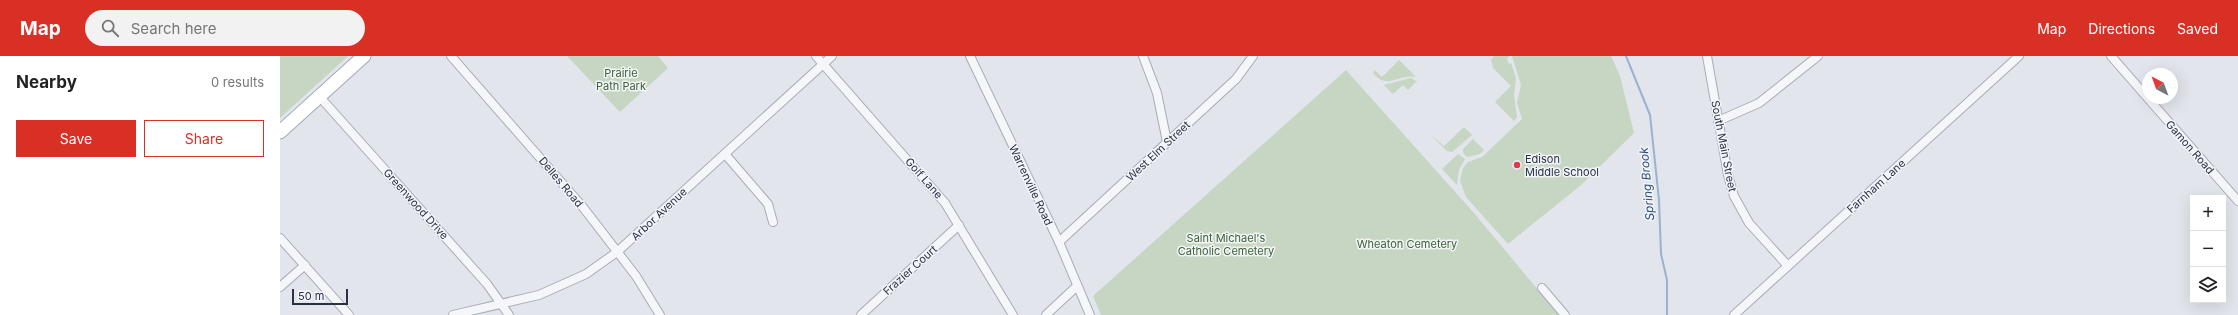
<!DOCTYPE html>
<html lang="en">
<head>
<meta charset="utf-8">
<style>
  body { margin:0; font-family:Inter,sans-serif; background:#f2f2f2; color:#222 }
  .controls { position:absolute; right:12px; bottom:12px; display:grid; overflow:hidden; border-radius:0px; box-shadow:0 4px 16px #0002 }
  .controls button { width:36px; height:36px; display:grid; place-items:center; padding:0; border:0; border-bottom:1px solid #e0e0e0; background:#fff; color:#222; font:20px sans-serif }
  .compass { position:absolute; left:1862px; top:12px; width:36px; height:36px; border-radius:50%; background:#fff; box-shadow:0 4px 16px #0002; rotate:319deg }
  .scale { position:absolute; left:12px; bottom:10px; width:56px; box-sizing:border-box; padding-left:4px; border:2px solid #283246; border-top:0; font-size:11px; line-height:14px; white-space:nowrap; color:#283246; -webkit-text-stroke:3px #f2f4f8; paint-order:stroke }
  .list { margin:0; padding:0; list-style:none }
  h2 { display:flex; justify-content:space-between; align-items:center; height:52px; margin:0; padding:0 16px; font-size:17px }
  h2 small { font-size:13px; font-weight:400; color:#767676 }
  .actions { display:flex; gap:8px; padding:12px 16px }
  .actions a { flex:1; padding:9px 0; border:1px solid #d93025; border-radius:0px; text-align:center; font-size:14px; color:#d93025 }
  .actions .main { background:#d93025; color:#fff }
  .icon { flex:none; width:22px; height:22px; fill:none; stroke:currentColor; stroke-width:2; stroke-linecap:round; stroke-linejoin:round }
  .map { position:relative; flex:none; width:1958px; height:259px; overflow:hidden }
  header { display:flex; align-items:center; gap:24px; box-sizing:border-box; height:56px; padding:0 20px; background:#d93025; color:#fff }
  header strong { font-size:19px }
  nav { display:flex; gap:22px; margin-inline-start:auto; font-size:14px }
  .search { width:280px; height:36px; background:#f2f2f2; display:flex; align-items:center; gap:10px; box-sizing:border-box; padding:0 14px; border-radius:22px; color:#767676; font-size:15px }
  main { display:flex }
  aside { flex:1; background:#fff }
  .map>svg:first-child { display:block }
</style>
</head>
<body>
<header>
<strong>Map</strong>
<div class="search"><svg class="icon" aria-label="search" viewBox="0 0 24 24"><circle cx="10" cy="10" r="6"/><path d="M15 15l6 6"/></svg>Search here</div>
<nav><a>Map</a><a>Directions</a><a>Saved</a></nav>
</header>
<main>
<aside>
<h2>Nearby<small>0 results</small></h2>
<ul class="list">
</ul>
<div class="actions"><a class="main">Save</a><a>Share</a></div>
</aside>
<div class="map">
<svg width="1958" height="259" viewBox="0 0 1958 259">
  <rect width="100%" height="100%" fill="#e2e5ec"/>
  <g fill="#c6d6c2">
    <path d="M0 0H68L0 62Z"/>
    <path d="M287 0H378L388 12 340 56Z"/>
    <path d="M1214 0H1229L1227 3 1229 8 1231 7 1236 22 1234 39 1237 61 1234 65 1215 46 1231 30 1213 12 1211 4Z"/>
    <path d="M1232 0H1331L1340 20 1354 77 1300 130 1228 188 1186 141 1180 125 1183 112 1188 106 1202 101 1242 63 1237 47 1241 29Z"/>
    <path d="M1119 4 1136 21C1118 17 1108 35 1093 17L1095 14 1102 21Z"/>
    <path d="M1066 14 1194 157 1279 259H821L813 240Z"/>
    <path d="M1131 22 1139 27 1136 26 1128 34 1123 29 1113 38 1104 29Z"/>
    <path d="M1184 71 1192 79 1172 96 1167 95 1150 78 1164 90Z"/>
    <path d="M1193 83 1204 94 1200 98 1187 101 1183 97V93Z"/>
    <path d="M1178 98 1185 103 1179 114 1177 129 1162 113Z"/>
  </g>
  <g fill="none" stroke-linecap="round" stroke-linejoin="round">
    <path stroke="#99b2cf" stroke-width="2" d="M1346 0 1370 59 1379 144 1381 198 1387 224V259"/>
    <defs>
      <g id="minor">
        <path d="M171 0 302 150 356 220 380 259"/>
        <path d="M536 0 665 147 733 259"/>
        <path d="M690 0 779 186 810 259"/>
        <path d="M863 0 877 37 887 86"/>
        <path d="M1427 0 1448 119 1454 140 1469 167 1508 210"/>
        <path d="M1831 0 1958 145"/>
        <path d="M39 40 207 228 229 259"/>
        <path d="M1438 65 1479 47 1538 0"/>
        <path d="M445 98 488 148 493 166"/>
        <path d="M0 182 69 259"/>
        <path d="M779 186 956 23 973 0"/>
        <path d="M0 231 25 209"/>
        <path d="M1262 232 1285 259"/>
        <path d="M173 259 259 239 306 218 337 196 552 0"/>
        <path d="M581 259 679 169"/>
        <path d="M766 259 797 230"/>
        <path d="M1454 259 1739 0"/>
      </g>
      <path id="primary" d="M0 76 84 0"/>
    </defs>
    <use href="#minor" stroke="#a6acb7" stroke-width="10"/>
    <use href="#primary" stroke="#9fa9b9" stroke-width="15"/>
    <use href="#minor" stroke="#f5f6f9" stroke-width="8"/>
    <use href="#primary" stroke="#fff" stroke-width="13"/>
  </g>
  <circle fill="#dd3a4f" stroke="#f2f4f8" stroke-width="1.5" cx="1237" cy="109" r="4"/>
  <g text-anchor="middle" stroke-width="3" stroke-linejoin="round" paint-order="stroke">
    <g font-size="11" fill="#3b6333" stroke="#f2f4f8">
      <text x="341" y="21">Prairie<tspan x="341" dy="13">Path Park</tspan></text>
      <text x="946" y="186">Saint Michael's<tspan x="946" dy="13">Catholic Cemetery</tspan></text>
      <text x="1127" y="192">Wheaton Cemetery</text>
    </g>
    <g font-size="11" fill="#283246" stroke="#f2f4f8">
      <text transform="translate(1444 90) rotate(79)" y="4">South Main Street</text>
      <text transform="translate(1910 91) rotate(49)" y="4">Gamon Road</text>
      <text transform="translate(878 95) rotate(-43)" y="4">West Elm Street</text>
      <text transform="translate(644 122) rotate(49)" y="4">Golf Lane</text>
      <text transform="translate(281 126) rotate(50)" y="4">Delles Road</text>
      <text transform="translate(751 129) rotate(65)" y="4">Warrenville Road</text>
      <text transform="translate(1596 130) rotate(-42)" y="4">Farnham Lane</text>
      <text transform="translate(136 148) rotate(48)" y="4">Greenwood Drive</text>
      <text transform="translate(379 158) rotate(-43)" y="4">Arbor Avenue</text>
      <text transform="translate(630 214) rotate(-42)" y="4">Frazier Court</text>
    </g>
    <g font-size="11" fill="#283246" stroke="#f2f4f8" text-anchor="start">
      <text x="1245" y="107">Edison<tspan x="1245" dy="13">Middle School</tspan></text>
    </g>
    <g font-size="12" font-style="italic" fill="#2d4f7e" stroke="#f2f4f8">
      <text transform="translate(1367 128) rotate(-95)" y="4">Spring Brook</text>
    </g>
  </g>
</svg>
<div class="controls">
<button>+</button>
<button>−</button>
<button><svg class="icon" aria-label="layers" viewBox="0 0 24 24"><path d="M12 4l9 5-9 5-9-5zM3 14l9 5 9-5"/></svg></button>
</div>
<svg class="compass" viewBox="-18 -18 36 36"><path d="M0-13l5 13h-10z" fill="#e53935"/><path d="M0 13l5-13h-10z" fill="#767676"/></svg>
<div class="scale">50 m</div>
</div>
</main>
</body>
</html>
